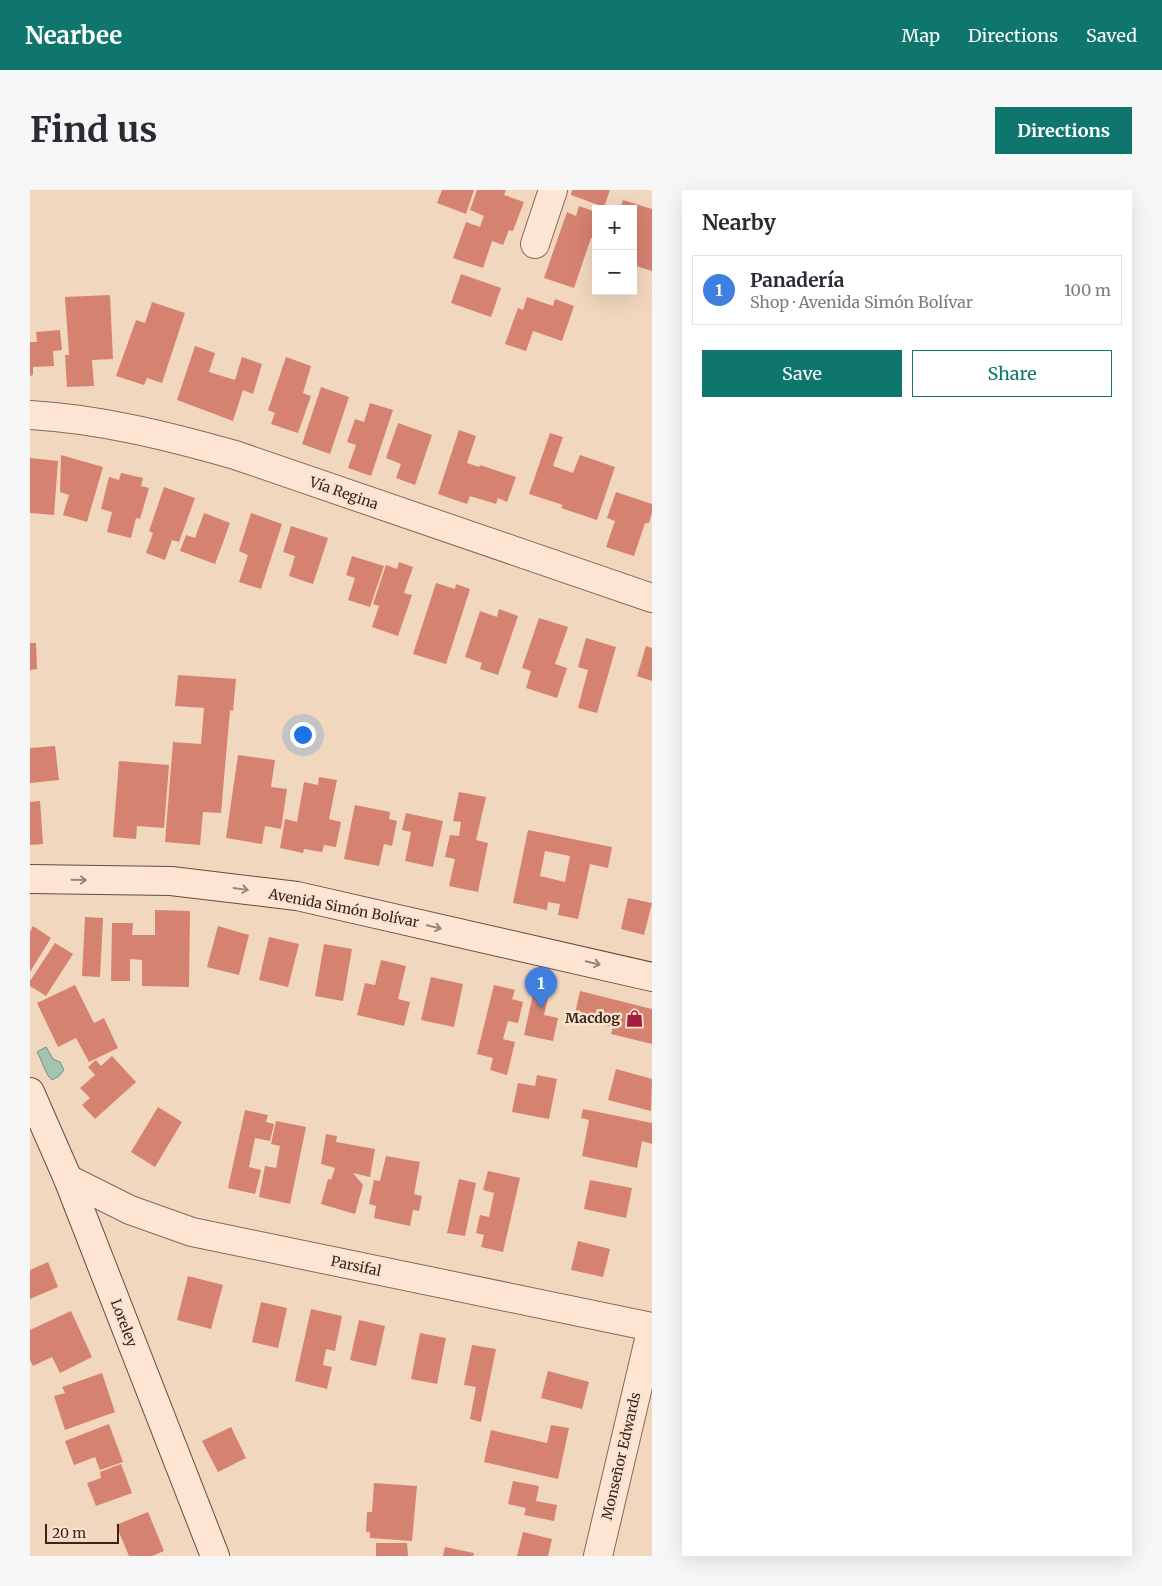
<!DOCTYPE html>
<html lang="en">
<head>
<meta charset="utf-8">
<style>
  body { margin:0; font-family:Merriweather,serif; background:#f7f7f7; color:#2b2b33 }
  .controls { position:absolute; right:15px; top:15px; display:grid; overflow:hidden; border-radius:0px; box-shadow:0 5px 20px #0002 }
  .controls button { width:45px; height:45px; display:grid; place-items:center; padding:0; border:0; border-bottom:1px solid #e1e1e2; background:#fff; color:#2b2b33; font:25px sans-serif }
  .scale { position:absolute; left:15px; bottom:12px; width:74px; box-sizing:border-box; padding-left:5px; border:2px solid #3b231b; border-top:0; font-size:14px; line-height:18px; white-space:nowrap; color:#3b231b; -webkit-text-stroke:4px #f9e3cf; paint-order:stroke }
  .you { position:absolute; left:272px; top:544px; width:18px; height:18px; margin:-12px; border:4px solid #fff; border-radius:50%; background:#1a73e8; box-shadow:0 0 0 8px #1a73e833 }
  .badge { display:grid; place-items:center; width:32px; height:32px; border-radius:50%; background:#0f766e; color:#fff; font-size:16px; font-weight:700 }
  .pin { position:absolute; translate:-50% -41px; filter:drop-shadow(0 1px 2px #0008) }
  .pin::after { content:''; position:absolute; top:26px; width:18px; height:15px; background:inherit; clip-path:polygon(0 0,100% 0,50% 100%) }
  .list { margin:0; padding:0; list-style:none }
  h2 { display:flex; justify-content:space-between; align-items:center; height:65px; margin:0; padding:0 20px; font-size:21px }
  h2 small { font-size:16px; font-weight:400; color:#7c7c81 }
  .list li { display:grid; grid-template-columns:32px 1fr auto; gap:15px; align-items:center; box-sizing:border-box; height:70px; margin:0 10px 10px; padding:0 10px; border:1px solid #e1e1e2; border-radius:0px }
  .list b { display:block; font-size:19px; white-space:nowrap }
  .list p { margin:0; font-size:16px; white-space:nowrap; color:#7c7c81 }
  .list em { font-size:16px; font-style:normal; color:#7c7c81 }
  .actions { display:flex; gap:10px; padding:15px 20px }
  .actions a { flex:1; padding:11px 0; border:1px solid #0f766e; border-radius:0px; text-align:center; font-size:18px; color:#0f766e }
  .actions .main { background:#0f766e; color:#fff }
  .map { position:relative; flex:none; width:622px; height:1366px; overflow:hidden; border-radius:0px }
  header { display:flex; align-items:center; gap:30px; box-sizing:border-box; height:70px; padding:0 25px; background:#0f766e; color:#fff }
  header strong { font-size:24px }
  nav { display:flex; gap:28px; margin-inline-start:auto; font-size:18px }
  .intro { display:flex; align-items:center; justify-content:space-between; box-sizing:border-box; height:120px; padding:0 30px }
  h1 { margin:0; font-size:35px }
  .button { padding:12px 22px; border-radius:0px; background:#0f766e; color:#fff; font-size:18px; font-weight:700 }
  main { display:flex; gap:30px; padding:0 30px }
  aside { flex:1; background:#fff; border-radius:0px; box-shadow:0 5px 20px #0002 }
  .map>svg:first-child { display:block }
</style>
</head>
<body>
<header>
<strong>Nearbee</strong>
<nav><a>Map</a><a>Directions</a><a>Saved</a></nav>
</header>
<div class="intro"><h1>Find us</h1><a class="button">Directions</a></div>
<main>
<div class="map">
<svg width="622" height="1366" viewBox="0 0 622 1366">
  <rect width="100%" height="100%" fill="#f2d7bf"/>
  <path fill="#a3c4b2" stroke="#69937e" d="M16 857 23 869 30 872 34 880 29 886 22 890C16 886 12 870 7 862Z"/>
  <g fill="#d58271" fill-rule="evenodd">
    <path d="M412 0H444L436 24 407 13Z"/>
    <path d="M447 0H476L474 5 494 12 483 41 479 40 473 55 462 51 453 78 423 68 436 32 450 37 452 31 454 26 440 20Z"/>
    <path d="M542 0H580L574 17 541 5Z"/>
    <path d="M593 10 622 19V81L603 75V19H590Z"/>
    <path d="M549 16 566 22V49L561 48 544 98 514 88 537 22 546 26Z"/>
    <path d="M431 84 471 98 461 127 421 113Z"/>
    <path d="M80 105 83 169 62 170 64 196 37 197 35 165H39L35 107Z"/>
    <path d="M497 107 523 116 525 109 544 116 532 151 503 141 496 161 475 154 488 118 493 120Z"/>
    <path d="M122 112 155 123 132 193 117 188 114 195 86 186 106 130 115 133Z"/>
    <path d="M30 140 32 160 23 161 24 176 3 177V185L0 186V152H7L6 142Z"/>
    <path d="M165 156 185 163 179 182 205 190 212 167 232 174 223 204 213 200 203 231 147 210Z"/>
    <path d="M256 167 281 176 273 203 281 206 268 243 241 234 245 223 238 220Z"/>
    <path d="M291 197 319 207 300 264 272 254Z"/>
    <path d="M340 213 363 220 341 286 318 278 326 255 317 252 325 229 334 232Z"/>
    <path d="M368 233 402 245 385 295 366 288 371 274 356 268Z"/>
    <path d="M429 240 446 246 437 273 449 277 450 275 486 287 477 312 468 308 466 314 440 306 437 314 408 304Z"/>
    <path d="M520 243 533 247 523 276 543 283 550 265 585 277 567 330 531 318 533 315 499 304Z"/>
    <path d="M31 265 73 277 57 332 33 325 39 305 30 302Z"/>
    <path d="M0 268 28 271 24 325 0 323Z"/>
    <path d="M91 283 113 288 111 296 119 298 110 329 106 328 101 348 77 342 82 322 71 319 79 287 89 290Z"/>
    <path d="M134 297 165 308 149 352 142 350 135 370 116 363 123 343 119 341Z"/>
    <path d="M586 302 622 314V323L619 333H615L604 366 576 357 585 331 577 328Z"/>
    <path d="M174 323 200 333 185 374 150 361 156 345 165 348Z"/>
    <path d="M221 323 252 334 231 399 209 392 218 365 209 361Z"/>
    <path d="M261 336 298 348 283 394 259 386 265 366 253 362Z"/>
    <path d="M322 366 354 376 340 417 318 410 325 388 316 385Z"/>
    <path d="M369 372 383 377 374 403 382 405 368 446 342 437 349 416 343 414 356 375 367 379Z"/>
    <path d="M406 393 425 399 426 394 440 399 416 474 383 464Z"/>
    <path d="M469 419 488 426 468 485 450 479 452 473 435 467 450 421 467 427Z"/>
    <path d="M509 428 538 437 525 474 537 478 527 508 496 498 501 481 492 478Z"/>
    <path d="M556 448 586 457 567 523 548 518 558 480 548 477Z"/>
    <path d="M0 453H6L7 479 0 480Z"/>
    <path d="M616 456 622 458V491L607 486Z"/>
    <path d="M148 485 206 489 203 521 200 520 191 623 173 622 170 655 135 652 143 552 171 554 174 518 145 516Z"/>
    <path d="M25 556 29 590 0 593V558Z"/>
    <path d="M208 565 245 570 241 597 257 599 251 639 235 636 232 654 196 648Z"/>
    <path d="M89 571 139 575 134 638 107 636 106 649 83 647Z"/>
    <path d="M289 587 307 590 299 629 311 632 306 657 294 655 292 662 274 659 273 663 250 658 255 629 267 632 274 592 288 595Z"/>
    <path d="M429 602 456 607 446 650 458 653 448 702 419 696 425 669 415 667 420 645 429 646 431 632 423 631Z"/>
    <path d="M10 611 13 654 0 655V612Z"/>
    <path d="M325 615 360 622 359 629 367 631 362 656 354 654 349 676 314 669Z"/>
    <path d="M376 623 413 631 403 677 375 671 381 642 372 640Z"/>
    <path d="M498 640 582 657 578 678 560 674 548 729 528 725 530 714 518 712 517 720 483 713ZM515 661 540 666 535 692 510 686Z"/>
    <path d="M598 708 622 713 614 745 591 739Z"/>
    <path d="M125 720 160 721 159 797 112 796V770L100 769V791H81L82 733H103L102 745H125Z"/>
    <path d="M55 727 73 728 70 787 52 786Z"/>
    <path d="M3 736 21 748 0 782V742Z"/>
    <path d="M188 736 219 745 209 785 177 777Z"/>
    <path d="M239 747 269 754 258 797 229 790Z"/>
    <path d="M25 753 43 764 16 806 0 796V791Z"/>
    <path d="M294 754 322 759 313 811 285 806Z"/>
    <path d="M351 770 376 776 368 809 380 812 374 836 327 825 335 793 345 795Z"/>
    <path d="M401 787 433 794 424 837 391 830Z"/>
    <path d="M45 795 64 833 74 828 88 858 59 872 46 848 28 857 7 813Z"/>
    <path d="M464 795 485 800 482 809 493 812 488 833 478 831 473 849 485 852 477 885 460 880 463 868 447 864Z"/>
    <path d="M504 800 519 803 514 825 528 828 523 851 494 845Z"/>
    <path d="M550 801 622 819V854L581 844 583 837 544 828Z"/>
    <path d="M82 866 106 892 65 929 52 915 60 908 50 898 65 885 58 877 66 870 71 876Z"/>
    <path d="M586 879 622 889 621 921 578 910Z"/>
    <path d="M507 885 527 889 519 929 482 922 488 893 505 896Z"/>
    <path d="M128 917 152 932 125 977 101 962Z"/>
    <path d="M553 919 622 933V954L612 951 607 978 552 966 559 930 551 928Z"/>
    <path d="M215 920 238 925 236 932 244 934 240 951 225 948 219 977 231 980 225 1004 198 998Z"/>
    <path d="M246 931 276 937 260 1014 229 1007 235 976 246 978 250 956 241 954Z"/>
    <path d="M296 944 307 946 306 952 345 959 340 987 323 983 333 995 325 1024 291 1014 298 989 301 990 305 978 291 974Z"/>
    <path d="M356 966 390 972 384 1004 392 1006 389 1021 383 1020 380 1036 344 1028 346 1016 339 1014 344 990 350 991Z"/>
    <path d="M458 981 490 988 473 1062 451 1057 454 1045 446 1043 450 1025 459 1027 464 1003 453 1000Z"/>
    <path d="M429 989 446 993 435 1046 417 1043Z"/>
    <path d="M560 990 602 998 596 1028 554 1019Z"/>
    <path d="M548 1051 580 1059 573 1087 541 1080Z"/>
    <path d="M18 1072 28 1097 0 1109V1080Z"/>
    <path d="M158 1086 193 1095 181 1139 147 1130Z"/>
    <path d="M231 1112 257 1118 248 1158 222 1152Z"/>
    <path d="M281 1119 312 1126 305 1161 296 1159 293 1175 302 1177 297 1199 265 1191Z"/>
    <path d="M41 1121 62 1167 30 1183 22 1167 3 1176 0 1170V1140Z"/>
    <path d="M329 1130 355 1136 346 1176 320 1170Z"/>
    <path d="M390 1143 416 1148 407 1194 381 1189Z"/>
    <path d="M442 1155 466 1159 451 1232 440 1229 446 1197 434 1195Z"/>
    <path d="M518 1181 559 1192 552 1219 511 1208Z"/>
    <path d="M72 1183 85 1222 35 1240 24 1206 35 1203 32 1197Z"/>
    <path d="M79 1234 93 1272 70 1280 65 1267 44 1275 35 1251Z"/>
    <path d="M521 1235 539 1238 528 1289 454 1272 461 1240 517 1253Z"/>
    <path d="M201 1237 216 1268 188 1282 172 1251Z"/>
    <path d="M91 1274 102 1303 66 1316 57 1293 71 1288 70 1282Z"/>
    <path d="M483 1291 509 1296 506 1311 527 1315 524 1331 494 1325 496 1318 478 1314Z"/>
    <path d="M344 1293 387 1296 382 1351 340 1348V1342H336L337 1322H342Z"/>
    <path d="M118 1322 134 1361 122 1366H99L86 1335Z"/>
    <path d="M493 1342 522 1349 518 1366H487Z"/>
    <path d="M346 1353H377L378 1366H346Z"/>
    <path d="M415 1357 444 1363 443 1366H413Z"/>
  </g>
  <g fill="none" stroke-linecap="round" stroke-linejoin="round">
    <defs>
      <g id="street">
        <path d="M505 54 523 0"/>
        <path d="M0 225C70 229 138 246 205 265L622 408"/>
        <path d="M38 989 100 1020 162 1042 622 1137"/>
        <path d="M568 1366 622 1137"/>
      </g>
      <g id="secondary">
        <path d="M0 689 141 691 267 706 622 787"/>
        <path d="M0 902 38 989 185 1366"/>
      </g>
    </defs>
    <use href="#street" stroke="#8d6555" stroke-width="30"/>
    <use href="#secondary" stroke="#6f4738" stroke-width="30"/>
    <use href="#street" stroke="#fce6d3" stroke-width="28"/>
    <use href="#secondary" stroke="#fce6d3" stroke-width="28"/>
  </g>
  <defs><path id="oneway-shaft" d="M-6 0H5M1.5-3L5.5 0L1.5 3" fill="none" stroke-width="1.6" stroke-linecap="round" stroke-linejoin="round" transform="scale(1.25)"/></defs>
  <g stroke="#9c8477">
    <use href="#oneway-shaft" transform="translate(49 690) rotate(1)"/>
    <use href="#oneway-shaft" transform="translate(211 699) rotate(8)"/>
    <use href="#oneway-shaft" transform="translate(404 737) rotate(13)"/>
    <use href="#oneway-shaft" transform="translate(563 773) rotate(13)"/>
  </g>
  <defs>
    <symbol id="shop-bare" viewBox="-9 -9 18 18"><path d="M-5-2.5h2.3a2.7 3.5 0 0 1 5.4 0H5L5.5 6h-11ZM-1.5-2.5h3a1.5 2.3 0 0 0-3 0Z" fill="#a31f3f" stroke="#f9e3cf" stroke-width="2.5" paint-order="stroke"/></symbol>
  </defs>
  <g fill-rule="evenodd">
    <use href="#shop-bare" x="592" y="816" width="25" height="25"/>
  </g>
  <g text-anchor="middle" stroke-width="5" stroke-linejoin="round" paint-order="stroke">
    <g font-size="14" fill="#3b231b" stroke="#f9e3cf">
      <text transform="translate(314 303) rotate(19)" y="5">Vía Regina</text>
      <text transform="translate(314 718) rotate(11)" y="5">Avenida Simón Bolívar</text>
      <text transform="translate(326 1076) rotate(12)" y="5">Parsifal</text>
      <text transform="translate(94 1133) rotate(69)" y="5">Loreley</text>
      <text transform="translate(591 1266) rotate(-77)" y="5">Monseñor Edwards</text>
    </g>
    <g font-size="14" font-weight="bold" fill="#3b231b" stroke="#f9e3cf" text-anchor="end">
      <text x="590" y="833">Macdog</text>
    </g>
  </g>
</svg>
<div class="controls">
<button>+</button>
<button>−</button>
</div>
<div class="scale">20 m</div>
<div class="you"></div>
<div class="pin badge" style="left:511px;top:818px;background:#3f7fe0">1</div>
</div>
<aside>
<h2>Nearby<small></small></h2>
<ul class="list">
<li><span class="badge" style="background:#3f7fe0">1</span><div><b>Panadería</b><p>Shop · Avenida Simón Bolívar</p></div><em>100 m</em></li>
</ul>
<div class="actions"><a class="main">Save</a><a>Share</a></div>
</aside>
</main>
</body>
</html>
